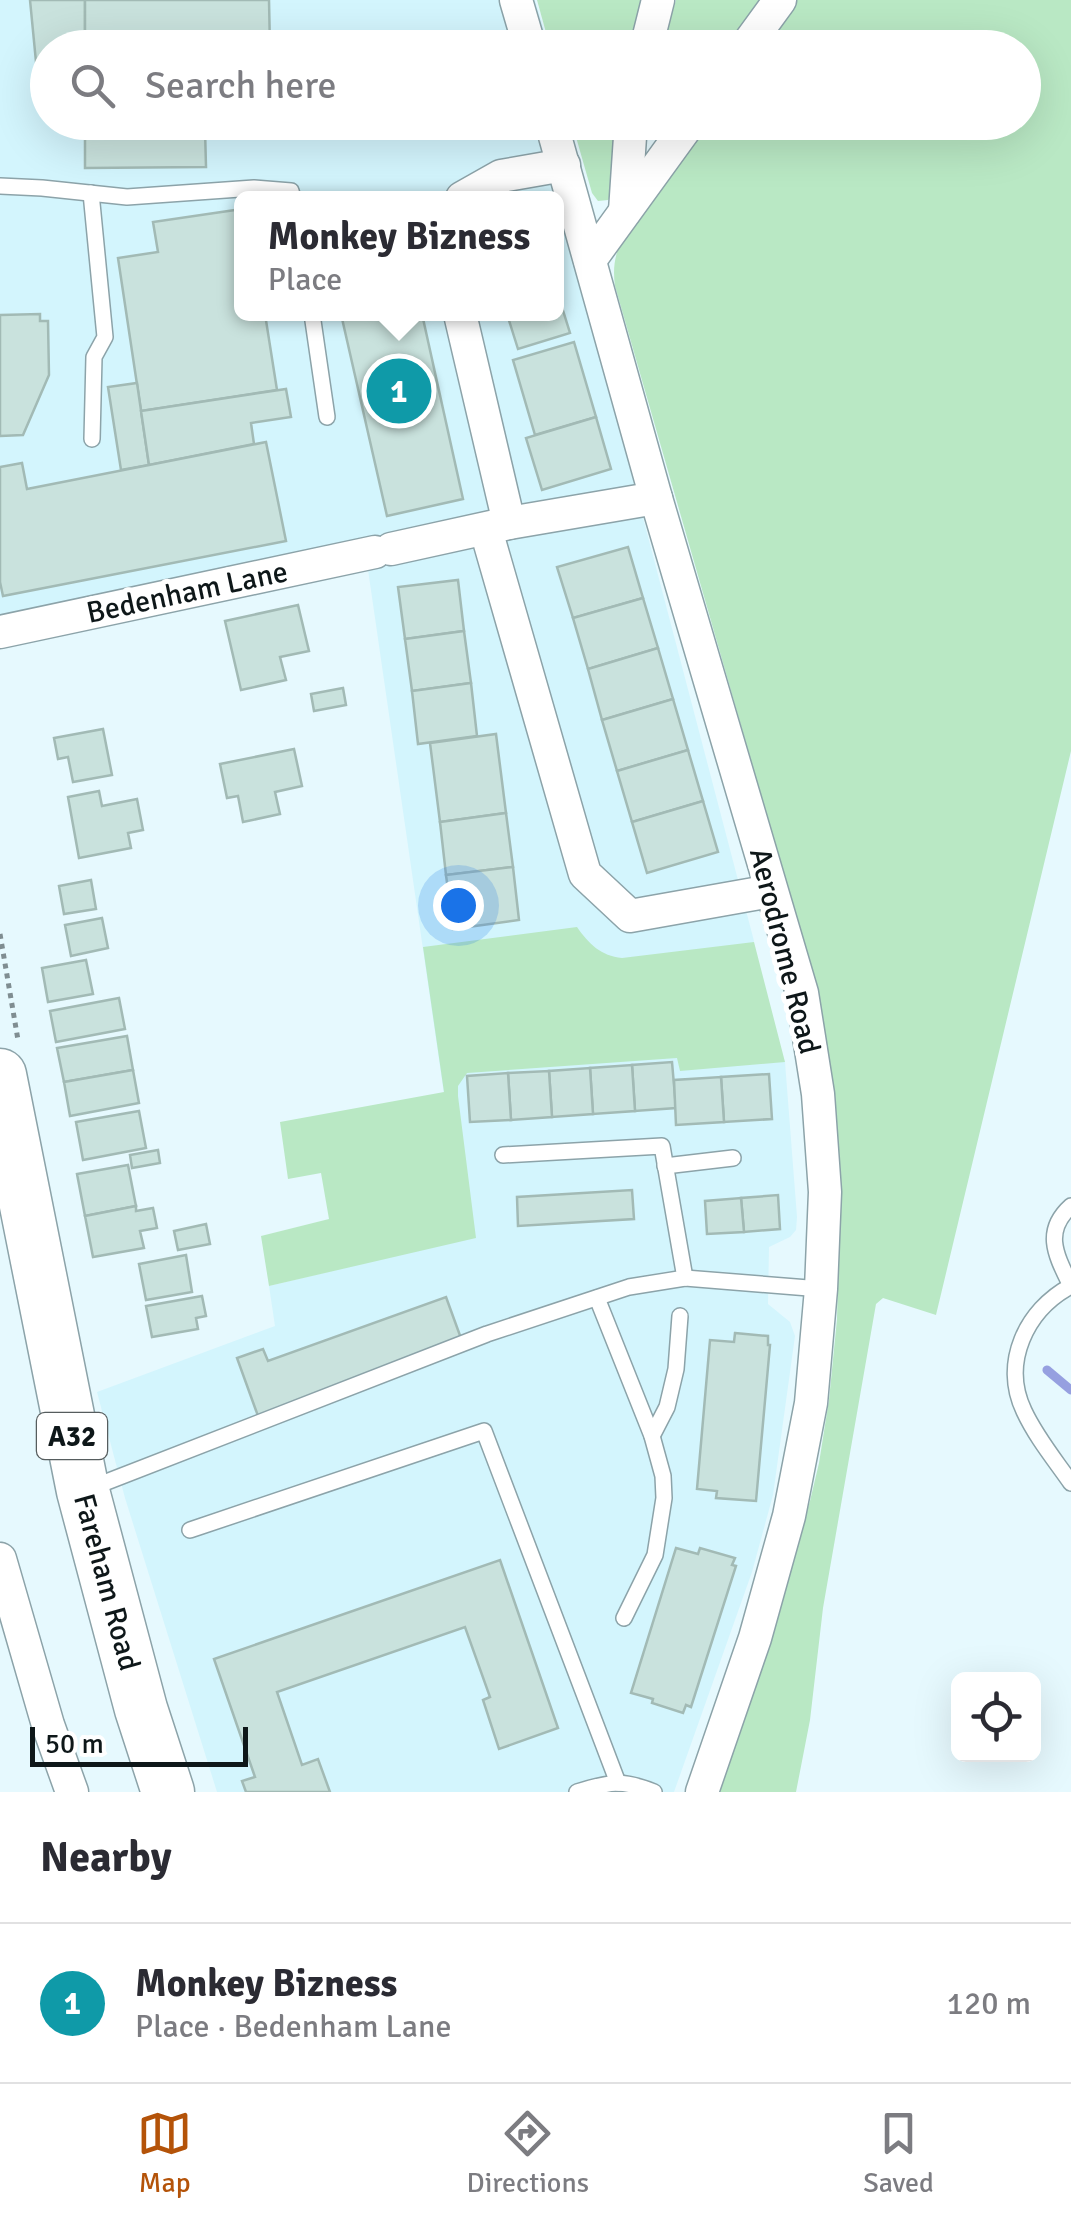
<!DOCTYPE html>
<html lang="en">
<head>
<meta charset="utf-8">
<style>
  body { margin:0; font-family:Signika,sans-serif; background:#f7f7f7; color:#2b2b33 }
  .controls { position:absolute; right:30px; bottom:30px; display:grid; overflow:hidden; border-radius:15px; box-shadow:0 10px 40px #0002 }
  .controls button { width:90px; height:90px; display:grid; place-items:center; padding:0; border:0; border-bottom:2px solid #e1e1e2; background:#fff; color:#2b2b33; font:50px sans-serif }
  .scale { position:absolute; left:30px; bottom:25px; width:218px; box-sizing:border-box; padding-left:10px; border:5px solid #0e1719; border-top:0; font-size:28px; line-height:35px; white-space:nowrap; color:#0e1719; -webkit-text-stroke:8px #fff; paint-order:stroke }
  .you { position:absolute; left:458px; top:905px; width:35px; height:35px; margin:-25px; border:8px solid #fff; border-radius:50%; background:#1a73e8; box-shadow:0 0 0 15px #1a73e833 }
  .badge { display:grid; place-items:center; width:65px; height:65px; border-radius:50%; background:#b45309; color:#fff; font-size:32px; font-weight:700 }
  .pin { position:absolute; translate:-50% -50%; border:5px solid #fff; box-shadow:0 2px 10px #0006 }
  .popup { position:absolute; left:234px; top:191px; width:330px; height:130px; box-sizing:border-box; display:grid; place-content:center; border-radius:15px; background:#fff; filter:drop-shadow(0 2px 8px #0005); font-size:32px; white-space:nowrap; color:#7c7c81 }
  .popup b { font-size:38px; color:#2b2b33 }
  .popup::after { content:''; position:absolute; left:50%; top:100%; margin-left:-20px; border:20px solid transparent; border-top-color:#fff }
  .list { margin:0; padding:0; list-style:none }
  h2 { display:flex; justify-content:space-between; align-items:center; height:130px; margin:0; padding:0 40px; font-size:42px }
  h2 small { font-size:32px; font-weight:400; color:#7c7c81 }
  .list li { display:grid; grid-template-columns:65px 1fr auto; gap:30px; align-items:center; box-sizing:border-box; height:160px; padding:0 40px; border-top:2px solid #e1e1e2 }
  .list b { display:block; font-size:38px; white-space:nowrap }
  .list p { margin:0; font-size:32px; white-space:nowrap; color:#7c7c81 }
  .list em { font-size:32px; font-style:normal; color:#7c7c81 }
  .icon { flex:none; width:55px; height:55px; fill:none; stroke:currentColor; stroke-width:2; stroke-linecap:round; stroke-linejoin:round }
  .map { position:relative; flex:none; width:1071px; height:1792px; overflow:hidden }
  .search { position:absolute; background:#fff; box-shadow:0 10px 40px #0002; left:30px; right:30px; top:30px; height:110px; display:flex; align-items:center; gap:25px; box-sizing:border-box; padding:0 35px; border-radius:55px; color:#7c7c81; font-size:38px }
  .sheet { height:290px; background:#fff }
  nav { display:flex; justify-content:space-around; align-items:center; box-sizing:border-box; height:140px; border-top:2px solid #e1e1e2; background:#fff; font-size:28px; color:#7c7c81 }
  nav a { display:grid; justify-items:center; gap:5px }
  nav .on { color:#b45309 }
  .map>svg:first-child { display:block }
</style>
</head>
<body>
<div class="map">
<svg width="1071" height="1792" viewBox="0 0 1071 1792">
  <rect width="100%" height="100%" fill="#e6f9fe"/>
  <path fill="#d3f5fd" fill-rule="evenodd" d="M0 0H535L549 47 48 48V122L571 123 573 129 541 136 556 186 754 941 741 968 785 1062 797 1217 796 1230 790 1237 769 1247 768 1304 790 1322 795 1336 773 1495 752 1572 674 1792H217L125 1498 97 1392 275 1326 269 1286 465 1239 364 542 0 619ZM242 198H556V314H242Z"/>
  <g fill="#b9e8c4">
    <path d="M537 0H645L633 48 550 47Z"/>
    <path d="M676 0H763L730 47 662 48Z"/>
    <path d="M791 0H1071V751L936 1315 883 1298 876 1304 823 1608 810 1720 796 1792H716L770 1633 810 1501 819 1463 829 1400 837 1319 840 1199 793 907 615 286C613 271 614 260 619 246L701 123 1024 122V48L756 47Z"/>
    <path d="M572 123H615L613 192 608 200 598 201 592 193Z"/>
    <path d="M577 927C589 944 601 956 622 958L754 942 785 1062 680 1071 677 1058 467 1073 458 1086V1096L476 1238 269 1286 261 1236 329 1219 321 1173 288 1179 280 1122 444 1092 423 947Z"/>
  </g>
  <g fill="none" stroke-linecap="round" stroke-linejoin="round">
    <path stroke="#96a0e0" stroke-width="9" d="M1047 1370 1071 1390"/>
  </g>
  <g fill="#c9e2dd" stroke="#a2bab5" stroke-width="2.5">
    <path d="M30 0H85V48H48V101L40 103Z"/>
    <path d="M85 0H269L270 48H85Z"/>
    <path d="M85 122H165V129H205L206 167 85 168Z"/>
    <path d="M477 122H520L521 125 481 136Z"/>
    <path d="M242 209V314H265L277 390 141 411 118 258 158 252 153 222Z"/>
    <path d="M556 288 570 333 518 349 507 314H556Z"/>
    <path d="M40 314V321H48L49 375 23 435 0 436V315Z"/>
    <path d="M341 314H422L463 499 387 516Z"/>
    <path d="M574 342 596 417 535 435 513 360Z"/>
    <path d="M137 383 149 465 121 470 108 387Z"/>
    <path d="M286 389 291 417 251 423 254 444 149 465 141 411Z"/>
    <path d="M596 417 611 469 542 490 526 438Z"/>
    <path d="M266 442 286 541 3 596 0 582V467L22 463 27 489Z"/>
    <path d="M628 547 643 598 573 618 557 567Z"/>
    <path d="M458 580 464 631 405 639 398 587Z"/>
    <path d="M643 598 658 648 588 669 573 618Z"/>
    <path d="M298 605 309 651 280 657 286 680 241 690 225 621Z"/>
    <path d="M464 631 471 683 412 691 405 639Z"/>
    <path d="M658 648 673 699 602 720 588 669Z"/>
    <path d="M471 683 477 736 418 744 412 691Z"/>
    <path d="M343 688 346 705 314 711 311 694Z"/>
    <path d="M673 699 688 750 617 771 602 720Z"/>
    <path d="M103 729 112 775 73 782 68 757 58 759 54 738Z"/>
    <path d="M496 734 506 813 440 822 430 743Z"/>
    <path d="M294 749 302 786 275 792 280 814 243 822 238 796 227 798 220 764Z"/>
    <path d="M688 750 703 801 632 822 617 771Z"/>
    <path d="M99 791 102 806 137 799 143 830 128 833 131 848 79 858 68 797Z"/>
    <path d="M703 801 718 852 647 873 632 822Z"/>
    <path d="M506 813 513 867 446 875 440 822Z"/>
    <path d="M513 867 519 920 453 929 446 875Z"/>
    <path d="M91 880 96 909 64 914 59 886Z"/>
    <path d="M102 918 108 948 71 956 65 925Z"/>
    <path d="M86 960 93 994 48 1002 42 968Z"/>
    <path d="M119 998 125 1029 56 1042 50 1011Z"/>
    <path d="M127 1036 133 1070 64 1082 57 1048Z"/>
    <path d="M672 1062 676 1108 635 1111 632 1065Z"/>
    <path d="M632 1065 635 1111 593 1114 590 1068Z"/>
    <path d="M590 1068 593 1114 552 1117 549 1071Z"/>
    <path d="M133 1070 139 1103 70 1116 64 1082Z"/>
    <path d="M549 1071 552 1117 511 1120 508 1073Z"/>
    <path d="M508 1073 511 1120 470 1122 467 1076Z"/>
    <path d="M769 1074 772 1119 724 1122 721 1077Z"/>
    <path d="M721 1077 724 1122 676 1125 674 1080Z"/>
    <path d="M139 1111 146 1148 83 1160 76 1122Z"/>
    <path d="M158 1150 160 1163 132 1168 130 1155Z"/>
    <path d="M128 1165 136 1206 85 1216 77 1174Z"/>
    <path d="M632 1190 634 1219 518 1226 517 1197Z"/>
    <path d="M778 1195 780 1229 744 1232 741 1198Z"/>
    <path d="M741 1198 744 1232 707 1234 705 1201Z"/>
    <path d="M136 1206V1211L153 1208 157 1228 140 1231 144 1248 93 1257 85 1216Z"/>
    <path d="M206 1224 210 1244 178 1250 174 1231Z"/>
    <path d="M186 1255 192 1292 146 1300 139 1264Z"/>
    <path d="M202 1296 206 1316 196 1318 198 1329 152 1337 146 1306Z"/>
    <path d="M446 1297 462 1341 258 1416 237 1358 263 1349 268 1361Z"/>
    <path d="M735 1333 768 1336V1345H770L756 1501 716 1498 717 1491 697 1489 710 1340 734 1342Z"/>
    <path d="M676 1548 698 1554 700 1548 735 1558 732 1565 736 1566 691 1707 686 1705 683 1713 652 1703 653 1699 631 1693Z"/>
    <path d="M500 1560 558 1728 499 1749 483 1700 490 1697 465 1627 277 1692 302 1765 318 1759 330 1792H246L242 1781 255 1777 214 1659Z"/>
  </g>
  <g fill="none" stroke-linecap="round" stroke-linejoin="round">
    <defs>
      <g id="lane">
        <path d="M0 186 42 188 127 197 254 188 291 191 293 198"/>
        <path d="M91 193 105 337 94 357 92 439"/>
        <path d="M312 314 327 417"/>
        <path d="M503 1155 662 1146 685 1278"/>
        <path d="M665 1166 733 1158"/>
        <path d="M1071 1286C1026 1310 1001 1363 1024 1411 1036 1437 1055 1460 1071 1483"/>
        <path d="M1071 1286C1057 1257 1042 1232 1071 1206"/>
        <path d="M597 1298 652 1436 663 1476 664 1498 655 1555 624 1618"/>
        <path d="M652 1436 667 1407 676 1369 680 1316"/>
        <path d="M91 1488 487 1334 629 1287 685 1278 821 1289"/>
        <path d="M190 1530 484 1431 618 1783"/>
        <path d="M577 1792C609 1782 622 1779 654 1792"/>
      </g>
      <g id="street">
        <path d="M516 0 530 48"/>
        <path d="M646 48 658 0"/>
        <path d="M745 48 780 0"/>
        <path d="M551 122 656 498 802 993 818 1094 825 1192 821 1289 811 1403 789 1516 755 1638 702 1792"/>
        <path d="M462 198 501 176 564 165"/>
        <path d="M625 211 631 122"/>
        <path d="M590 260 690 122"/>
        <path d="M460 314 509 523"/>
        <path d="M486 530 585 874 630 916 771 891"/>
        <path d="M391 549 509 523 656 498"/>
        <path d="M0 632 375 552"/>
        <path d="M0 1559 48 1725 72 1792"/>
      </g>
      <path id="primary" d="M0 1075 83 1491 141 1709 168 1792"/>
    </defs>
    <use href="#lane" stroke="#8ca3a9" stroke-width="18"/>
    <use href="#street" stroke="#8ca3a9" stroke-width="35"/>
    <use href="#primary" stroke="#8ca3a9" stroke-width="55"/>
    <path stroke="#7f8d91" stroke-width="5" stroke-dasharray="5 5" stroke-linecap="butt" d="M0 934 18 1040"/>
    <use href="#lane" stroke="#fff" stroke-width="15"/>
    <use href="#street" stroke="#fff" stroke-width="32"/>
    <use href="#primary" stroke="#fff" stroke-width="52"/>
  </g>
  <g text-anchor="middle" stroke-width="10" stroke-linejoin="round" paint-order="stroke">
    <rect fill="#fff" stroke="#565d5e" stroke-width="2.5" x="37" y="1413" width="70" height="46" rx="8"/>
    <g font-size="28" font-weight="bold" fill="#0e1719">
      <text x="72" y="1446">A32</text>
    </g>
    <g font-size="30" fill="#0e1719" stroke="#fff">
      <text transform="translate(187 592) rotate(-12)" y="10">Bedenham Lane</text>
      <text transform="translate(785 951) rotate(76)" y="10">Aerodrome Road</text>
      <text transform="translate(107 1582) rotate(75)" y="10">Fareham Road</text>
    </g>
  </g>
</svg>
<div class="controls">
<button><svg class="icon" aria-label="locate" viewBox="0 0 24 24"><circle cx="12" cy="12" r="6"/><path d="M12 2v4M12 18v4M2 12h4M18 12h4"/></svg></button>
</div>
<div class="scale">50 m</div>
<div class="you"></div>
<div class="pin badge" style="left:399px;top:391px;background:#0f9aa8">1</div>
<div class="popup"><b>Monkey Bizness</b>Place</div>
<div class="search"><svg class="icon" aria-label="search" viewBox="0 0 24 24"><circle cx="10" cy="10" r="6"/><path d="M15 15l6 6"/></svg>Search here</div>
</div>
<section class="sheet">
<h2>Nearby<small></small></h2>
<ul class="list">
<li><span class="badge" style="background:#0f9aa8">1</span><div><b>Monkey Bizness</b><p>Place · Bedenham Lane</p></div><em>120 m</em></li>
</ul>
</section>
<nav>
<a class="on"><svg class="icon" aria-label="map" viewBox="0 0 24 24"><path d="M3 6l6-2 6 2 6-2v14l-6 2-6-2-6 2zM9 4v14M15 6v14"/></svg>Map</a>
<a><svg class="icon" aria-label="directions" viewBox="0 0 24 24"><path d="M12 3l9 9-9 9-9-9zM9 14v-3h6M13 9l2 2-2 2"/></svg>Directions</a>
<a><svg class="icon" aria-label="saved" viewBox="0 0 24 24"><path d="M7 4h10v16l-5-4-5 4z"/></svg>Saved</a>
</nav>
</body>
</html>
